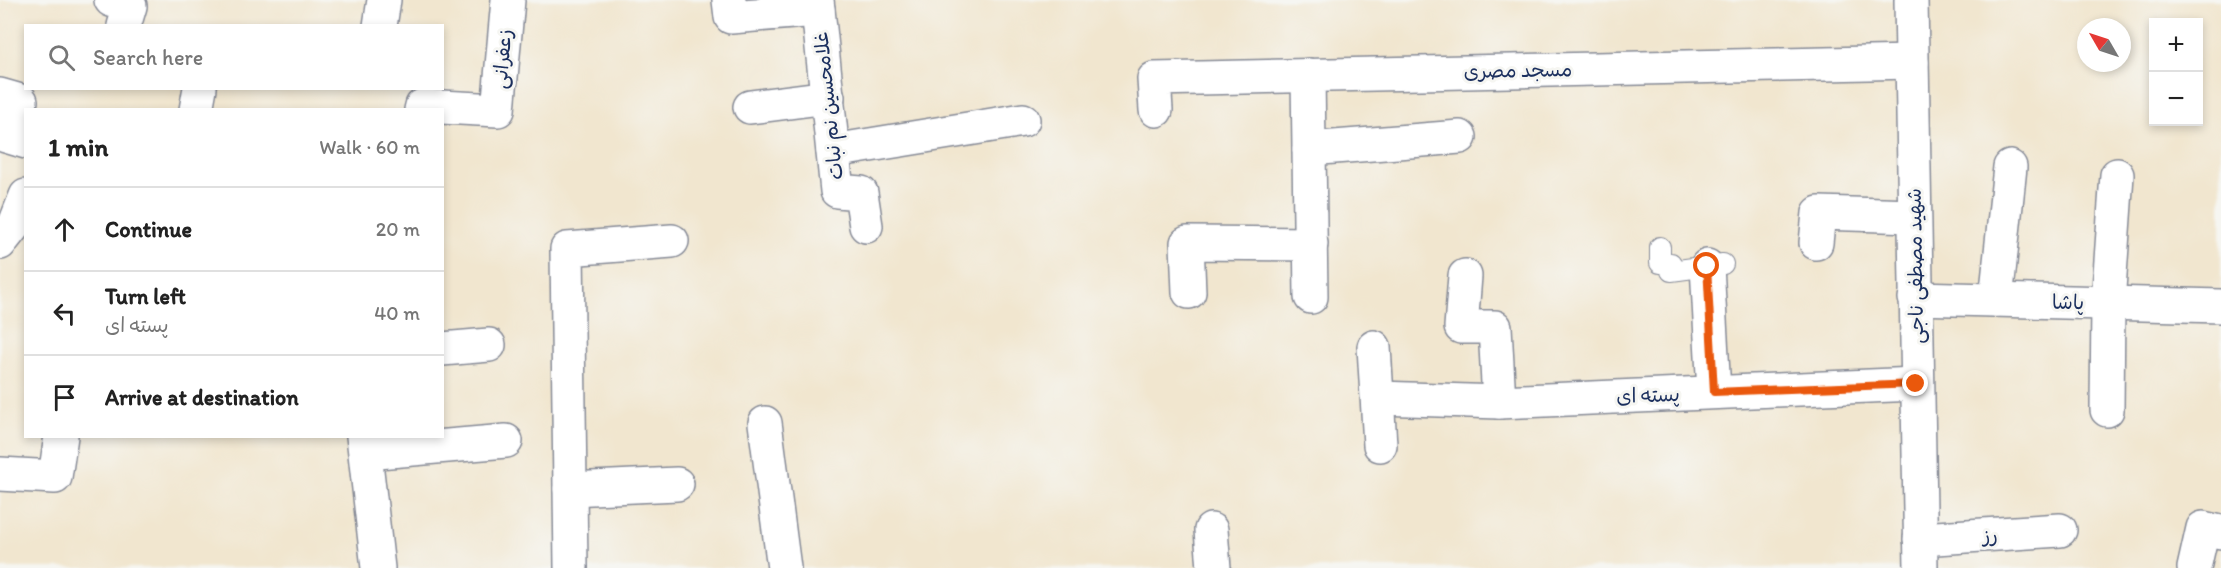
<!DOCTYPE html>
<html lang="en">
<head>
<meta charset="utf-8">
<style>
  body { margin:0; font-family:Itim,"Playpen Sans Arabic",sans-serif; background:#f6f6f6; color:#222 }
  .controls { position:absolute; right:18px; top:18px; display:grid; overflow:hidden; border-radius:0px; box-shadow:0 3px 9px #0003 }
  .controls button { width:54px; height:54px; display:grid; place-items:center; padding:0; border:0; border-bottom:2px solid #e0e0e0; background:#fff; color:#222; font:30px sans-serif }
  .compass { position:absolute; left:2077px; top:18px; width:54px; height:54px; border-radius:50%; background:#fff; box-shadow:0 3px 9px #0003; rotate:309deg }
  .stop { position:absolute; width:18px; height:18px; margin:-14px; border:4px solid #ea580c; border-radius:50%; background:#fff }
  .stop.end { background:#ea580c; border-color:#fff; box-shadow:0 2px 6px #0008 }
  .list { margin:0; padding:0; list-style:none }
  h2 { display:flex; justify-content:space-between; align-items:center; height:78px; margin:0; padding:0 24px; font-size:26px }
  h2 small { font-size:20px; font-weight:400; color:#767676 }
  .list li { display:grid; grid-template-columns:39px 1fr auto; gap:18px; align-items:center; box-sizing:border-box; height:84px; padding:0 24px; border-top:2px solid #e0e0e0 }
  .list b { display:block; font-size:22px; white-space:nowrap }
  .list p { margin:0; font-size:20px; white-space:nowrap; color:#767676 }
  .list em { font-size:20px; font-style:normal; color:#767676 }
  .icon { flex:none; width:33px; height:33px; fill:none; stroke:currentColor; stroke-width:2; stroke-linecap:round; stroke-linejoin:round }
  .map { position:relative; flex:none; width:2221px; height:568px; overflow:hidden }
  .search { position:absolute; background:#fff; box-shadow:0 3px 9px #0003; left:24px; top:24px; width:420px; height:66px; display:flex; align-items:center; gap:15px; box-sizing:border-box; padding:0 21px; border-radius:0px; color:#767676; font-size:22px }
  .panel { position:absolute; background:#fff; box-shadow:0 3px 9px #0003; left:24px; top:108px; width:420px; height:330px; border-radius:0px }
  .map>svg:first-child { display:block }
</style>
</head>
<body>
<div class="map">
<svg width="2221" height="568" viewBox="0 0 2221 568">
  <rect width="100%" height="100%" fill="#f6f6f2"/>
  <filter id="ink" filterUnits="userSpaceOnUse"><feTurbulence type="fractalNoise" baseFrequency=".0167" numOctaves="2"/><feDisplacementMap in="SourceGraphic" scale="12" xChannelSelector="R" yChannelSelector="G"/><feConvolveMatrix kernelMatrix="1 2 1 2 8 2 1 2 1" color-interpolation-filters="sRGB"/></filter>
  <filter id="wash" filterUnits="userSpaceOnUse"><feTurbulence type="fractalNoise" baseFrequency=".008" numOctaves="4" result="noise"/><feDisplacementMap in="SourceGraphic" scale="24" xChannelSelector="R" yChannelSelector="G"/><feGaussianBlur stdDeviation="1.35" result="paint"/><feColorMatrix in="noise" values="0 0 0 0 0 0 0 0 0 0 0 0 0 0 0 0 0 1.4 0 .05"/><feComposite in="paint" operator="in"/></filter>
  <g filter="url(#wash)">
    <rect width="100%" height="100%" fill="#f1e6cf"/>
  </g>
  <g filter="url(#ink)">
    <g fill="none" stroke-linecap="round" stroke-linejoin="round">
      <defs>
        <path id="lane" d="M1660 247V263H1671V271L1723 264"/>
        <g id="street">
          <path d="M111 0 130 6 124 26"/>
          <path d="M729 0 731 17 818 10"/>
          <path d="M817 0 837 191 861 193 866 226"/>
          <path d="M1911 0 1921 568"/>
          <path d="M380 26 384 0"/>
          <path d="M1308 75 1311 297"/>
          <path d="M0 95 21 101 6 136 26 142"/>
          <path d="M750 107 828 97"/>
          <path d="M196 110 200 88"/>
          <path d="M421 110 422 106 498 110 508 0"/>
          <path d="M1156 110 1154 79 1912 62"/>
          <path d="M1309 149 1460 137"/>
          <path d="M833 151 1023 120"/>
          <path d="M0 243 15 224 26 196"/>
          <path d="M1816 243 1819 213 1914 216"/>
          <path d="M1707 266 1714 392"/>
          <path d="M1465 276 1461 327H1495L1499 402"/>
          <path d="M1189 292 1187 243 1311 244"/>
          <path d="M1915 298 2221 306"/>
          <path d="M1996 300 2010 167"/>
          <path d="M1374 347 1380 445"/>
          <path d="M442 349 489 345"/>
          <path d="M1379 398 1499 402 1916 384"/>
          <path d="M2107 410 2108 303 2117 175"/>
          <path d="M765 423 784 568"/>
          <path d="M363 436 378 568"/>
          <path d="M366 453 506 441"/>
          <path d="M0 474 55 477 61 436"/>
          <path d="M570 489 677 484"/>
          <path d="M1211 530 1214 568"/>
          <path d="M1920 539 2060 530"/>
          <path d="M571 568 567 249 672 241"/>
          <path d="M2194 568 2203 528 2221 532"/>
        </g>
      </defs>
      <use href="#lane" stroke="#868a96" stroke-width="22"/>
      <use href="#street" stroke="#868a96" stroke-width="36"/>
      <use href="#lane" stroke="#fff" stroke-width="20"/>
      <use href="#street" stroke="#fff" stroke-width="33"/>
    </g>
  </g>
  <g fill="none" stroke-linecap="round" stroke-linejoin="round" filter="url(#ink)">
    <path stroke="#ea580c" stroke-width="8" d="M1707 266 1714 392 1916 384"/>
  </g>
  <g text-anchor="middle" stroke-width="6" stroke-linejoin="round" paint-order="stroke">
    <g font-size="20" fill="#1b2f5e" stroke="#f6f6f2">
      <text transform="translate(502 59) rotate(-85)" y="7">زعفرانی</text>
      <text transform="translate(1518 70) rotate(-1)" y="7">مسجد مصری</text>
      <text transform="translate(828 106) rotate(-96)" y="7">غلامحسین نم نبات</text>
      <text transform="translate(1915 266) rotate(-91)" y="7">شهید مصطفی ناجی</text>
      <text transform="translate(2068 302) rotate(1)" y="7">پاشا</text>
      <text transform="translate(1648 395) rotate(-2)" y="7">پسته ای</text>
      <text transform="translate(1990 535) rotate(-4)" y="7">رز</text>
    </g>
  </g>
</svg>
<div class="controls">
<button>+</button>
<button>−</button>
</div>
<svg class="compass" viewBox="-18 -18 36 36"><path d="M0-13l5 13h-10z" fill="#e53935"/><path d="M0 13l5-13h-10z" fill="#767676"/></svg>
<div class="stop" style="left:1707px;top:266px"></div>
<div class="stop end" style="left:1916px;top:384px"></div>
<div class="search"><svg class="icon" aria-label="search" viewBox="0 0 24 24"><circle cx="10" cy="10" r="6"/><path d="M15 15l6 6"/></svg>Search here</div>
<section class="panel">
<h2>1 min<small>Walk · 60 m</small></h2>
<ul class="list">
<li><svg class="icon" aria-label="ahead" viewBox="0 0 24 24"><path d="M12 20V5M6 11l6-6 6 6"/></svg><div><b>Continue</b></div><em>20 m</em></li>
<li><svg class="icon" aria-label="left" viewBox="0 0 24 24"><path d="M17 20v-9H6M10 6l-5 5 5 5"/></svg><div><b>Turn left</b><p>پسته ای</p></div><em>40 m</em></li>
<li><svg class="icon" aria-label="arrive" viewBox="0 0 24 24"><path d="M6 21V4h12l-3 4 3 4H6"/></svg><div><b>Arrive at destination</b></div></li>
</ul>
</section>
</div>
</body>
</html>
